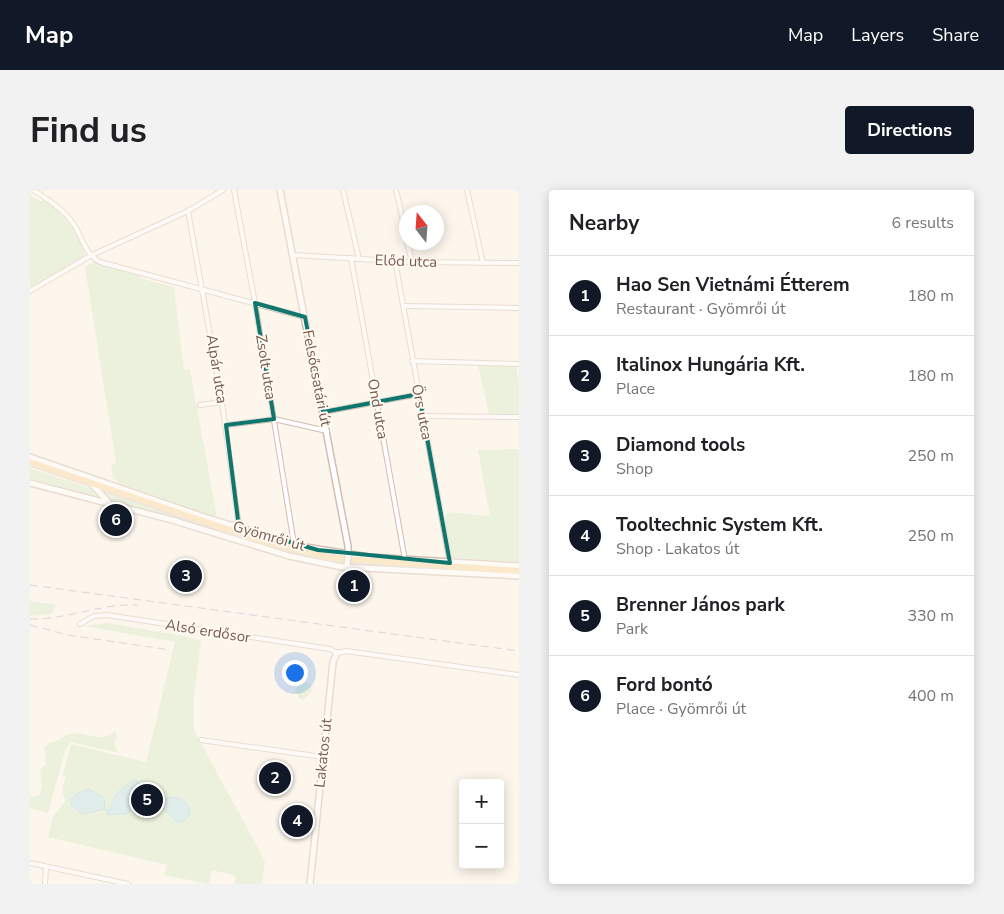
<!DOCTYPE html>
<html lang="en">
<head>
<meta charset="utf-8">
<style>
  body { margin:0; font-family:"Nunito Sans",sans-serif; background:#f2f2f2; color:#202124 }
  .controls { position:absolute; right:15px; bottom:15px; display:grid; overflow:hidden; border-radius:5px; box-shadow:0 2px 12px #0003 }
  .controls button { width:45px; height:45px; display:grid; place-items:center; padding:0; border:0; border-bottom:1px solid #e0e0e0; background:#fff; color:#202124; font:25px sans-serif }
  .compass { position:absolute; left:369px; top:15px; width:45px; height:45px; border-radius:50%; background:#fff; box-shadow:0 2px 12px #0003; rotate:343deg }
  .you { position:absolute; left:264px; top:482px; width:18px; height:18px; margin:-12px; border:4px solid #fff; border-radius:50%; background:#1a73e8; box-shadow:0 0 0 8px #1a73e833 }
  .badge { display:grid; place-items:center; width:32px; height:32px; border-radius:50%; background:#111827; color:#fff; font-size:16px; font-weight:700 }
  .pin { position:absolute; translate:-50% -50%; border:2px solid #fff; box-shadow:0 1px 5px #0006 }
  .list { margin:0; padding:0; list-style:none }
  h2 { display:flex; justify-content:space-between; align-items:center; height:65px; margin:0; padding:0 20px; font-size:21px }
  h2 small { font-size:16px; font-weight:400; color:#757577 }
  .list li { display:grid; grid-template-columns:32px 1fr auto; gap:15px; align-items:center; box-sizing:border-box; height:80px; padding:0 20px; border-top:1px solid #e0e0e0 }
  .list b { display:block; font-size:19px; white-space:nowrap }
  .list p { margin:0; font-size:16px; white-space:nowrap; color:#757577 }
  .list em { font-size:16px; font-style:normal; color:#757577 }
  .map { position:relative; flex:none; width:489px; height:694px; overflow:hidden; border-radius:5px }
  header { display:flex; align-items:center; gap:30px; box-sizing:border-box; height:70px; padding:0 25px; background:#111827; color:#fff }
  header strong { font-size:24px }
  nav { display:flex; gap:28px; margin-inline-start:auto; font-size:18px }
  .intro { display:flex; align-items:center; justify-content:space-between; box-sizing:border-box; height:120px; padding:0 30px }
  h1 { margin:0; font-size:35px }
  .button { padding:12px 22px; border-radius:5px; background:#111827; color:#fff; font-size:18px; font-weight:700 }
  main { display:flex; gap:30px; padding:0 30px }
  aside { flex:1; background:#fff; border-radius:5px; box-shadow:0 2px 12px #0003 }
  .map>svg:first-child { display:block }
</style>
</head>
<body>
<header>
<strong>Map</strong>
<nav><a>Map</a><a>Layers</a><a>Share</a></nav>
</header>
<div class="intro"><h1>Find us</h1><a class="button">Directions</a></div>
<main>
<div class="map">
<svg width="489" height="694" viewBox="0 0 489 694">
  <rect width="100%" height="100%" fill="#fdf6ec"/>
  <g fill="#d8ecc9">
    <path d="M0 5 10 11 15 10C33 23 51 44 55 66L0 97Z"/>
    <path d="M65 71 110 84V88L144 97 154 180 160 179 187 328 89 293 83 287 81 275 86 273 55 77Z"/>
    <path d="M448 175 486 177 489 190V225L459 224Z"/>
    <path d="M489 259V372L422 368 415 335 417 322 460 326 448 260Z"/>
    <path d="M0 278 60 298 69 309 0 290Z"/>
    <path d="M69 300 175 335V336L86 313 81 311Z"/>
    <path d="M0 411 26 415 21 424 0 426Z"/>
    <path d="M77 433 159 447 171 451 164 506V540L235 671 232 694H204L206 686 182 680 179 694 134 685 137 675 18 647 24 625 35 612 32 599 36 586 33 585 41 554 116 572 145 452 54 436Z"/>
    <path d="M271 492 281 494 282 501 274 510 268 508V504L264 501Z"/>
    <path d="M85 541 87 545 84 554 89 563 41 552 35 561 18 623 0 618V604L3 607 9 606 12 597 10 579 16 575 14 558 20 552C32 552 31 546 40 544 57 540 70 555 85 541Z"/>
  </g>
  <g fill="#bfe3e8" stroke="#a5d3da">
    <path d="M103 590 108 591C109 597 107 601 106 607 102 629 94 623 77 625L78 622 74 619 54 624 42 616 40 611 46 604 59 599 74 608 75 619 79 620 86 604Z"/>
    <path d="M141 607C152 608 159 612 160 624L155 630 148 633 131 616 136 609Z"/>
  </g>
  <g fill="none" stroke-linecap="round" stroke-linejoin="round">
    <defs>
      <g id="minor">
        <path d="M3 0C18 9 33 19 43 33 52 47 55 64 70 72L275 127"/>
        <path d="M204 0 225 113 264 354"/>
        <path d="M313 0 329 69"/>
        <path d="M366 0 377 48"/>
        <path d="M437 0 453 73"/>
        <path d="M158 21 192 212 209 338"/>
        <path d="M377 52 382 72"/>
        <path d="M263 65 382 72 489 73"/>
        <path d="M321 68 375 370"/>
        <path d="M365 71 420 373"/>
        <path d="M0 101 60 66 158 21 193 0"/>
        <path d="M374 116 489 118"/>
        <path d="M382 171 489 174"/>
        <path d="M170 215 192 212"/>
        <path d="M293 222 389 204"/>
        <path d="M393 226 489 227"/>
        <path d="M196 235 244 229 297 241"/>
        <path d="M50 434 64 426 77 425 300 459 307 463 316 461 489 485"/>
        <path d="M171 550 293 567"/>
        <path d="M0 673 98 694"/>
        <path d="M15 694 16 677"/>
      </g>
      <g id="tertiary">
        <path d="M250 0 318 356V366"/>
        <path d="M0 267 177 328 275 357 339 367 489 376"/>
        <path d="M0 293 142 330 259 366 312 377 489 386"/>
        <path d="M61 293 78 312"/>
        <path d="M280 694 303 472 307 463"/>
      </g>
      <path id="primary" d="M0 272 229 350 301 368 489 381"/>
    </defs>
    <use href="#minor" stroke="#d1beb0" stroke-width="6"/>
    <use href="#tertiary" stroke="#d1beb0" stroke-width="8"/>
    <use href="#primary" stroke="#dad1cd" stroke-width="9"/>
    <use href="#minor" stroke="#fff" stroke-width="4"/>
    <use href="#tertiary" stroke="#fff" stroke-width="5"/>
    <use href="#primary" stroke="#fbd9a5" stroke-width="6"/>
    <g stroke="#b9a8c9" stroke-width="1" stroke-dasharray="8 5" stroke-linecap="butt">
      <path d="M0 395 489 461"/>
      <path d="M0 429C37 430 71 413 108 415"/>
      <path d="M0 435 38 445 140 460"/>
    </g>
    <defs>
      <path id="tertiary-bridge" d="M317 374 318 366"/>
    </defs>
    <use href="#tertiary-bridge" stroke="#d1beb0" stroke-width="8" stroke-linecap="butt"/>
    <use href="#tertiary-bridge" stroke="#fff" stroke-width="5"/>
  </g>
  <path d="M0 0H489V694H0ZM225 113 275 127 293 222 389 204 420 373 288 360 209 338 196 235 244 229Z" fill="#fdf6ec" fill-opacity=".55" fill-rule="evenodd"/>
  <path fill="none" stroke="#0f766e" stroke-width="4" stroke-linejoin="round" d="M225 113 275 127 293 222 389 204 420 373 288 360 209 338 196 235 244 229Z"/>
  <g text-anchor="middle" stroke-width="4" stroke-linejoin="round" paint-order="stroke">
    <g font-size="15" fill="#7a5c4d" stroke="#fffaf3">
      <text transform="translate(376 71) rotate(2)" y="5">Előd utca</text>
      <text transform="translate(236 177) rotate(81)" y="5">Zsolt utca</text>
      <text transform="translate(187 179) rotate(81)" y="5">Alpár utca</text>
      <text transform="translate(287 188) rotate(79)" y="5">Felsőcsatári út</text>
      <text transform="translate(348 219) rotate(80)" y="5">Ond utca</text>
      <text transform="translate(392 222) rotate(79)" y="5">Örs utca</text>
      <text transform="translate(239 346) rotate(16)" y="5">Gyömrői út</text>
      <text transform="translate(178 441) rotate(9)" y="5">Alsó erdősor</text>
      <text transform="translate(293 563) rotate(-84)" y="5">Lakatos út</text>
    </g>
  </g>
</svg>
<div class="controls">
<button>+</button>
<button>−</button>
</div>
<svg class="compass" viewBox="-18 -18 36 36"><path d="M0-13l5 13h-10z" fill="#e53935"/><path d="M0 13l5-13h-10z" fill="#757577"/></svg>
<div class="you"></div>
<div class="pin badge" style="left:324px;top:396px">1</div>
<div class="pin badge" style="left:245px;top:588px">2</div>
<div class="pin badge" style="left:156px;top:386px">3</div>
<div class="pin badge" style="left:267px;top:631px">4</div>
<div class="pin badge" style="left:117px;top:610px">5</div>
<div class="pin badge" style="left:86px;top:330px">6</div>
</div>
<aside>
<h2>Nearby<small>6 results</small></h2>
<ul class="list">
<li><span class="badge">1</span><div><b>Hao Sen Vietnámi Étterem</b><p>Restaurant · Gyömrői út</p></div><em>180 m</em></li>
<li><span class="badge">2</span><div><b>Italinox Hungária Kft.</b><p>Place</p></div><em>180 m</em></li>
<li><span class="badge">3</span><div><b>Diamond tools</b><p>Shop</p></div><em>250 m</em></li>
<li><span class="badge">4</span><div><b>Tooltechnic System Kft.</b><p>Shop · Lakatos út</p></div><em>250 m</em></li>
<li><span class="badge">5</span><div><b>Brenner János park</b><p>Park</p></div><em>330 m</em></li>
<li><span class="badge">6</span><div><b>Ford bontó</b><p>Place · Gyömrői út</p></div><em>400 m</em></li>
</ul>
</aside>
</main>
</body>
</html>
